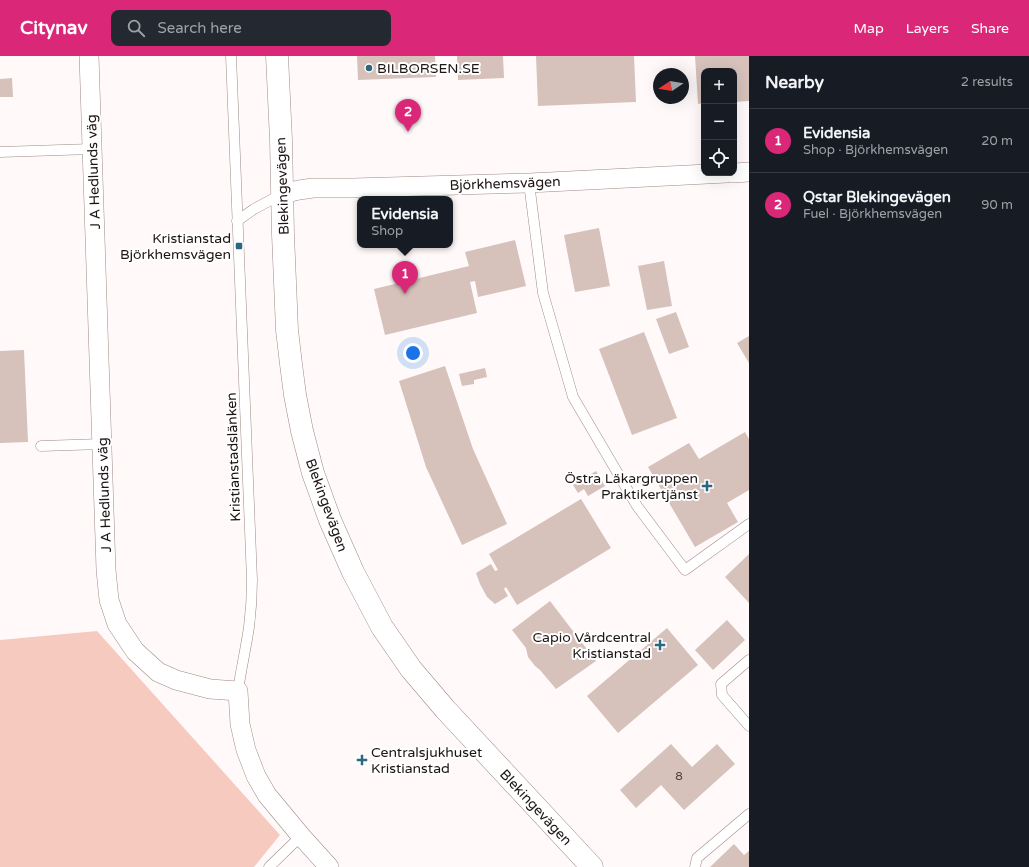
<!DOCTYPE html>
<html lang="en">
<head>
<meta charset="utf-8">
<style>
  body { margin:0; font-family:"Varela Round",sans-serif; background:#242831; color:#f1f3f6 }
  .controls { position:absolute; right:12px; top:12px; display:grid; overflow:hidden; border-radius:8px; box-shadow:0 4px 16px #0002 }
  .controls button { width:36px; height:36px; display:grid; place-items:center; padding:0; border:0; border-bottom:1px solid #363941; background:#171b24; color:#f1f3f6; font:20px sans-serif }
  .compass { position:absolute; left:653px; top:12px; width:36px; height:36px; border-radius:50%; background:#171b24; box-shadow:0 4px 16px #0002; rotate:258deg }
  .you { position:absolute; left:413px; top:297px; width:14px; height:14px; margin:-10px; border:3px solid #fff; border-radius:50%; background:#1a73e8; box-shadow:0 0 0 6px #1a73e833 }
  .badge { display:grid; place-items:center; width:26px; height:26px; border-radius:50%; background:#db2777; color:#fff; font-size:13px; font-weight:700 }
  .pin { position:absolute; translate:-50% -33px; filter:drop-shadow(0 1px 2px #0008) }
  .pin::after { content:''; position:absolute; top:21px; width:14px; height:12px; background:inherit; clip-path:polygon(0 0,100% 0,50% 100%) }
  .popup { position:absolute; left:357px; top:140px; width:96px; height:52px; box-sizing:border-box; display:grid; place-content:center; border-radius:8px; background:#171b24; filter:drop-shadow(0 1px 3px #0005); font-size:13px; white-space:nowrap; color:#9ea1a6 }
  .popup b { font-size:15px; color:#f1f3f6 }
  .popup::after { content:''; position:absolute; left:50%; top:100%; margin-left:-8px; border:8px solid transparent; border-top-color:#171b24 }
  .list { margin:0; padding:0; list-style:none }
  h2 { display:flex; justify-content:space-between; align-items:center; height:52px; margin:0; padding:0 16px; font-size:17px }
  h2 small { font-size:13px; font-weight:400; color:#9ea1a6 }
  .list li { display:grid; grid-template-columns:26px 1fr auto; gap:12px; align-items:center; box-sizing:border-box; height:64px; padding:0 16px; border-top:1px solid #363941 }
  .list b { display:block; font-size:15px; white-space:nowrap }
  .list p { margin:0; font-size:13px; white-space:nowrap; color:#9ea1a6 }
  .list em { font-size:13px; font-style:normal; color:#9ea1a6 }
  .icon { flex:none; width:22px; height:22px; fill:none; stroke:currentColor; stroke-width:2; stroke-linecap:round; stroke-linejoin:round }
  .map { position:relative; flex:none; width:749px; height:811px; overflow:hidden }
  header { display:flex; align-items:center; gap:24px; box-sizing:border-box; height:56px; padding:0 20px; background:#db2777; color:#fff }
  header strong { font-size:19px }
  nav { display:flex; gap:22px; margin-inline-start:auto; font-size:14px }
  .search { width:280px; height:36px; background:#242831; display:flex; align-items:center; gap:10px; box-sizing:border-box; padding:0 14px; border-radius:8px; color:#9ea1a6; font-size:15px }
  main { display:flex }
  aside { flex:1; background:#171b24 }
  .map>svg:first-child { display:block }
</style>
</head>
<body>
<header>
<strong>Citynav</strong>
<div class="search"><svg class="icon" aria-label="search" viewBox="0 0 24 24"><circle cx="10" cy="10" r="6"/><path d="M15 15l6 6"/></svg>Search here</div>
<nav><a>Map</a><a>Layers</a><a>Share</a></nav>
</header>
<main>
<div class="map">
<svg width="749" height="811" viewBox="0 0 749 811">
  <rect width="100%" height="100%" fill="#fffaf9"/>
  <path fill="#f7cac0" d="M97 575 280 779 254 811H0V584Z"/>
  <g fill="#d6c1bb">
    <path d="M357 0H435L436 21 358 24Z"/>
    <path d="M457 0H503L504 22 458 24Z"/>
    <path d="M536 0H634L636 46 538 50Z"/>
    <path d="M695 0H749V45L734 46V15H704V47L698 48Z"/>
    <path d="M12 22 13 41H0V23Z"/>
    <path d="M599 172 610 230 575 236 564 179Z"/>
    <path d="M515 184 526 230 478 241 475 225 470 226 477 257 385 279 374 233 469 210 465 196Z"/>
    <path d="M664 205 672 250 647 254 638 210Z"/>
    <path d="M676 256 689 291 669 298 656 263Z"/>
    <path d="M644 276 677 362 632 379 599 293Z"/>
    <path d="M749 280V307L737 287Z"/>
    <path d="M24 294 28 386 0 387V295Z"/>
    <path d="M445 310 473 393 507 468 462 489 426 411 399 325Z"/>
    <path d="M485 312 487 321 474 324V328L462 330 459 318Z"/>
    <path d="M745 376 749 383V434L727 447 738 466 695 491 648 411 689 387 699 403Z"/>
    <path d="M596 415 605 430 588 440 584 433 578 437 573 429Z"/>
    <path d="M581 443 611 492 517 549 506 531 504 533 508 540 495 548 487 541 480 528 476 517 491 508 495 515 498 514 489 498Z"/>
    <path d="M749 498V547L725 521Z"/>
    <path d="M550 545 596 605 556 633 540 614 535 610 528 601 526 592 512 574Z"/>
    <path d="M727 564 745 584 713 614 695 594Z"/>
    <path d="M667 572 698 609 618 677 587 640Z"/>
    <path d="M671 688 692 711 717 688 735 708 684 754 661 729 636 752 620 734Z"/>
    <path d="M734 788 744 799 749 795V811H710Z"/>
  </g>
  <g fill="none" stroke-linecap="round" stroke-linejoin="round">
    <defs>
      <g id="lane">
        <path d="M231 0 252 524C252 540 251 555 249 571 246 592 241 613 238 635"/>
        <path d="M0 96 92 93"/>
        <path d="M529 127 543 237 573 341 637 450 685 514 749 468"/>
        <path d="M237 165 254 153 282 138"/>
        <path d="M41 390 102 388"/>
        <path d="M749 604 721 628 722 639 749 670"/>
        <path d="M269 811 301 780"/>
        <path d="M695 811 697 802 749 758"/>
      </g>
      <g id="street">
        <path d="M89 0 106 514 109 544 117 568 135 595 158 616 176 624 210 633 238 635 240 668 246 694 256 720 267 739 301 780 329 811"/>
        <path d="M734 117 749 116"/>
        <path d="M282 138 299 134 313 132H353L529 127 727 117"/>
      </g>
      <path id="secondary" d="M277 0 281 84 283 178 287 274 291 308 295 339 302 375 313 417 330 464 353 516 382 571 411 613 445 653 592 811"/>
    </defs>
    <use href="#lane" stroke="#9e8a85" stroke-width="11"/>
    <use href="#street" stroke="#9e8a85" stroke-width="20"/>
    <use href="#secondary" stroke="#9e8a85" stroke-width="23"/>
    <use href="#lane" stroke="#fff" stroke-width="10"/>
    <use href="#street" stroke="#fff" stroke-width="19"/>
    <use href="#secondary" stroke="#fff" stroke-width="22"/>
  </g>
  <g fill="#2b677f" stroke="#fff" stroke-width="1.5">
    <circle cx="369" cy="12" r="4"/>
    <rect x="235" y="186" width="8" height="8" rx="2"/>
    <path d="M705 424h4v4h4v4h-4v4h-4v-4h-4v-4h4z"/>
    <path d="M658 583h4v4h4v4h-4v4h-4v-4h-4v-4h4z"/>
    <path d="M360 698h4v4h4v4h-4v4h-4v-4h-4v-4h4z"/>
  </g>
  <g text-anchor="middle" stroke-width="4" stroke-linejoin="round" paint-order="stroke">
    <g font-size="12" fill="#4b403d">
      <text x="679" y="724">8</text>
    </g>
    <g font-size="14" fill="#1d1513" stroke="#fff" text-anchor="end">
      <text x="377" y="17" text-anchor="start">BILBORSEN.SE</text>
      <text x="231" y="187">Kristianstad<tspan x="231" dy="16">Björkhemsvägen</tspan></text>
      <text x="698" y="427">Östra Läkargruppen<tspan x="698" dy="16">Praktikertjänst</tspan></text>
      <text x="651" y="586">Capio Vårdcentral<tspan x="651" dy="16">Kristianstad</tspan></text>
      <text x="371" y="701" text-anchor="start">Centralsjukhuset<tspan x="371" dy="16">Kristianstad</tspan></text>
    </g>
    <g font-size="14" fill="#1d1513" stroke="#fff">
      <text transform="translate(93 116) rotate(-92)" y="5">J A Hedlunds väg</text>
      <text transform="translate(505 127) rotate(-2)" y="5">Björkhemsvägen</text>
      <text transform="translate(282 130) rotate(-92)" y="5">Blekingevägen</text>
      <text transform="translate(233 401) rotate(-92)" y="5">Kristianstadslänken</text>
      <text transform="translate(104 439) rotate(-92)" y="5">J A Hedlunds väg</text>
      <text transform="translate(327 449) rotate(70)" y="5">Blekingevägen</text>
      <text transform="translate(536 751) rotate(47)" y="5">Blekingevägen</text>
    </g>
  </g>
</svg>
<div class="controls">
<button>+</button>
<button>−</button>
<button><svg class="icon" aria-label="locate" viewBox="0 0 24 24"><circle cx="12" cy="12" r="6"/><path d="M12 2v4M12 18v4M2 12h4M18 12h4"/></svg></button>
</div>
<svg class="compass" viewBox="-18 -18 36 36"><path d="M0-13l5 13h-10z" fill="#e53935"/><path d="M0 13l5-13h-10z" fill="#9ea1a6"/></svg>
<div class="you"></div>
<div class="pin badge" style="left:405px;top:238px">1</div>
<div class="popup"><b>Evidensia</b>Shop</div>
<div class="pin badge" style="left:408px;top:76px">2</div>
</div>
<aside>
<h2>Nearby<small>2 results</small></h2>
<ul class="list">
<li><span class="badge">1</span><div><b>Evidensia</b><p>Shop · Björkhemsvägen</p></div><em>20 m</em></li>
<li><span class="badge">2</span><div><b>Qstar Blekingevägen</b><p>Fuel · Björkhemsvägen</p></div><em>90 m</em></li>
</ul>
</aside>
</main>
</body>
</html>
